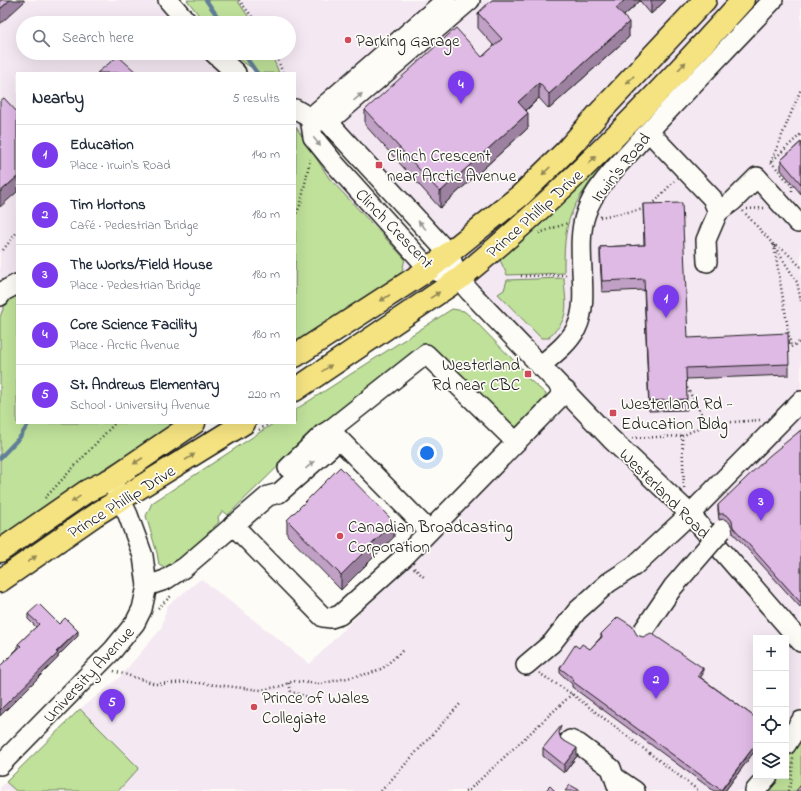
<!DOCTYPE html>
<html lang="en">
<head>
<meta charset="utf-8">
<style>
  body { margin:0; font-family:"Indie Flower",sans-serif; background:#f6f6f7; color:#1f2937 }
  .controls { position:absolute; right:12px; bottom:12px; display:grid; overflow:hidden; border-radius:0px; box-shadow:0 4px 16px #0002 }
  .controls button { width:36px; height:36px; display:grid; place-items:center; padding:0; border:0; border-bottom:1px solid #e0e1e3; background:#fff; color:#1f2937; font:20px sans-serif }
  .you { position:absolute; left:427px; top:453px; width:14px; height:14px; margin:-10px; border:3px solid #fff; border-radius:50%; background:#1a73e8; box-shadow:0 0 0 6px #1a73e833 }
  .badge { display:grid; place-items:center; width:26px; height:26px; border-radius:50%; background:#7c3aed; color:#fff; font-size:13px; font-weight:700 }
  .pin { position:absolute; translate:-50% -33px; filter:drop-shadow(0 1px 2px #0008) }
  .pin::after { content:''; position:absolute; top:21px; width:14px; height:12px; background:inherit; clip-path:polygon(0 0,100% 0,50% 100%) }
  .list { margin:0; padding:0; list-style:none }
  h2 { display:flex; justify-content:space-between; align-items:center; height:52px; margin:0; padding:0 16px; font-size:17px }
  h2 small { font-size:13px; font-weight:400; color:#747a83 }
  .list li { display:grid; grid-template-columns:26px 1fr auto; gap:12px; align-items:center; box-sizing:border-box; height:60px; padding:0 16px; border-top:1px solid #e0e1e3 }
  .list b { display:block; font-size:15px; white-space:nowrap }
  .list p { margin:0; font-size:13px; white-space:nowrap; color:#747a83 }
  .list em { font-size:13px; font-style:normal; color:#747a83 }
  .icon { flex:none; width:22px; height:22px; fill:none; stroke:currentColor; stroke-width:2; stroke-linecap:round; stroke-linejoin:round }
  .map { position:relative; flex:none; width:801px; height:791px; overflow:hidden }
  .search { position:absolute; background:#fff; box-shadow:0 4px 16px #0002; left:16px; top:16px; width:280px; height:44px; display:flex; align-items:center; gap:10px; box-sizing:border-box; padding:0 14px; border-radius:22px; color:#747a83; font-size:15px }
  .panel { position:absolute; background:#fff; box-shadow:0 4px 16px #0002; left:16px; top:72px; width:280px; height:352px; border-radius:0px }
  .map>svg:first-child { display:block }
</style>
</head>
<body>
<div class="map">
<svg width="801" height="791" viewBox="0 0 801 791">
  <rect width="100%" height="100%" fill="#fdfcf7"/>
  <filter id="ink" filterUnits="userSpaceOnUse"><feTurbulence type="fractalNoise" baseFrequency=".025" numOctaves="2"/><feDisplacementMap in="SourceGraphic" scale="8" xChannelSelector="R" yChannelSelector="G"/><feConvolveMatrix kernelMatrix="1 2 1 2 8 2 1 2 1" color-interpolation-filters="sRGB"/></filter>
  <g filter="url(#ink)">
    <g fill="#f4e8f2" fill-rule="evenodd">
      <path d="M0 0H168L188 23H23V53H214L236 73H17V423H194L0 551Z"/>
      <path d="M206 0H801V791H0V788L6 782 80 709 118 679 161 629 167 606 201 579 310 664 571 397 310 118 429 269 295 356V73H257L243 53H289V23H222ZM756 638H786V776H756Z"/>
    </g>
    <g fill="#bfe19a" stroke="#6e7e5b">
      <path d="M187 0H237L253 23H205Z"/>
      <path d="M229 53H271L279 73H260Z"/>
      <path d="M296 127 329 178 405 259 402 271 406 272 295 345Z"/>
      <path d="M642 127C618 152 586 179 572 212 564 230 564 253 564 273L507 275 500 260 564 202 636 129Z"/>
      <path d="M564 278C565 302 572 319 549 336L550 338H541L498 294 504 290 507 280Z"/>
      <path d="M17 292V423H177L94 475 0 542V317L7 299Z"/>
      <path d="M452 309 464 311 471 317 524 371V375L546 394 545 401 517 428 511 427 506 424 428 344 299 446 228 515 223 511 218 517 219 522C207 533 183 563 168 567 164 568 162 567 159 565L157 553 146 516 152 503 274 423H295V410Z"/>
      <path d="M80 709 139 768 118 791H16L6 782Z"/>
      <path d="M801 740V791H760L772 776H786V759Z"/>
    </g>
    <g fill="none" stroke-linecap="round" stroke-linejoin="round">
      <g stroke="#627f99" stroke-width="4">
        <path d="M206 0 222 23"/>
        <path d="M243 53 257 73"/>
        <path d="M0 458 20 437 29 423"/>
      </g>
      <defs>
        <g id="minor">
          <path d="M168 0 188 23"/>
          <path d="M214 53 236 73"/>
          <path d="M295 109 310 118 328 122 449 254 459 279 470 292 611 439 690 514 801 642"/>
          <path d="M310 118 313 137 334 163 429 269 444 274"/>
          <path d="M310 118 446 0"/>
          <path d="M328 122 470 0"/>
          <path d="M649 132 712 198 718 212 733 201 757 177 798 223"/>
          <path d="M707 262 706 240 718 212"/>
          <path d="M0 296 2 292 17 284"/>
          <path d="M540 366C553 355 568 344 576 329 592 299 573 248 586 213 595 186 620 164 638 143 682 95 728 48 773 0"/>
          <path d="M288 468 323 434 330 430"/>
          <path d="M233 525 323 617 331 618 340 615 403 558 566 391"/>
          <path d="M429 531 330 430 426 354 516 442"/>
          <path d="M147 586 165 580 185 567 268 496 279 493 339 440"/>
          <path d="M526 665 552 643 577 611 608 583 634 566 690 514 801 401"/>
          <path d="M570 740 579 744 611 768 619 791"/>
          <path d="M786 745 801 721"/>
          <path d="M0 765 113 650 135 623 142 609 147 586 143 556 128 515 114 486"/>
          <path d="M616 778 635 791"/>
          <path d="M755 791 768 776"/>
        </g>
        <g id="major">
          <path d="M295 356 429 269 521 195 566 151 601 111 705 0"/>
          <path d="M295 390 459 279C562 195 654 99 743 0"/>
          <path d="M0 551 87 491 110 480 194 423"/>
          <path d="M0 581 95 515 244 423"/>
        </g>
      </defs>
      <use href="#minor" stroke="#1c1c1c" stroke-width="22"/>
      <use href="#major" stroke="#1c1c1c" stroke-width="25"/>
      <g stroke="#1c1c1c" stroke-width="2.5" stroke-dasharray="1 3" stroke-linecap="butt">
        <path d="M239 0 257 23"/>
        <path d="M275 53 283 73"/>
        <path d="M773 160 801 134"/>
        <path d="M771 162 792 186V193"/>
        <path d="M771 162 801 89"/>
        <path d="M652 205 674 181"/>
        <path d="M747 209 764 208"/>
        <path d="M743 211 774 245 785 251 801 267"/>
        <path d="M295 217 301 203 310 159"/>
        <path d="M600 217 645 209"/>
        <path d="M539 233 568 223"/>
        <path d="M774 245 791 347"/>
        <path d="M775 247 797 282 801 301"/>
        <path d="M3 250 17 232"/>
        <path d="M521 276 566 275"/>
        <path d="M791 347 801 341"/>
        <path d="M707 424 760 420"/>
        <path d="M259 430 270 423"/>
        <path d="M632 438 682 436"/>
        <path d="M684 488 682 436 707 424 686 386"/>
        <path d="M45 498 115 423"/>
        <path d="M414 568 425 578"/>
        <path d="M158 608 172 595"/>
        <path d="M114 671 156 684 190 682 261 690 282 686 293 681 319 684 371 673 383 668 403 650"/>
        <path d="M539 673 572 694 699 791"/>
        <path d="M289 683 291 692 309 697"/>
        <path d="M381 791 460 704"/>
        <path d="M465 791 469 790 572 694"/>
        <path d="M788 791 791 783 793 758"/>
      </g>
      <use href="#minor" stroke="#fdfcf7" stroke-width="19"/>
      <use href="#major" stroke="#f5e382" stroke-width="22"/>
      <defs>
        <path id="minor-bridge" d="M643 631 673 587 722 530"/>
      </defs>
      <use href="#minor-bridge" stroke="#1c1c1c" stroke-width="22" stroke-linecap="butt"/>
      <use href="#minor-bridge" stroke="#fdfcf7" stroke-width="19"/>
    </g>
    <g fill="#c0a0c5" stroke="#1c1c1c">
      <path d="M492 0H666L651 14 640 1 624 16 629 37 549 109 539 98 526 111 528 128 440 208 365 125V110L482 57 494 46 478 28V13Z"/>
      <path d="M801 142V194L781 170V160Z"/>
      <path d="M643 204 688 338 789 364V375L686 379 687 410 649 411 644 290 602 292 600 258V247L644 245Z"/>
      <path d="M801 430V608L733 533 732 527 729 522 724 519 719 520 718 510V505Z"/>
      <path d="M287 520 394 537 341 590 287 535Z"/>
      <path d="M28 614 59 624 78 636 58 656V658L0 716V666L18 648V644L36 627 28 619Z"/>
      <path d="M601 634 637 635 703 674 700 677 756 718V749L725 791H714L572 687V684L560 673V668L579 648 590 649 601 637Z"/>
      <path d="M561 734 560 736 561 739 577 756 564 773 543 756V748Z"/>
    </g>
    <g fill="#9c82a0" stroke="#1c1c1c">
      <path d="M10 0H24V2L0 24V9Z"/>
      <path d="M625 0H640V1L616 23V8Z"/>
      <path d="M651 0H666L651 14Z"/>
      <path d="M629 22V37L549 109V94Z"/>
      <path d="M539 83V98L518 117V102Z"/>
      <path d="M528 113V128L440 208V192Z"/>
      <path d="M17 177V192L0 207V192Z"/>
      <path d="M394 522V537L341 590V575Z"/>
      <path d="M78 631V636L58 656V658L0 716V710Z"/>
      <path d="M703 668V674L698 681V676Z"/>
      <path d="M756 744V749L725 791H721Z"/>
      <path d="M577 748V756L564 773V765Z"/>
    </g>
    <g fill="#dfbae5" stroke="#1c1c1c">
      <path d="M0 0H10L0 9Z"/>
      <path d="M492 0H625L616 8 629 22 549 94 539 83 518 102 528 113 440 192 365 110 456 28 482 57 502 39 478 13Z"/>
      <path d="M118 56 137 73H97Z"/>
      <path d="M4 98 17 112V177L0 192V101Z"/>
      <path d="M801 142V184L781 160Z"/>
      <path d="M682 203 688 338 788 333 789 364 686 368 687 399 649 401 644 279 602 281 600 247 645 245 643 204Z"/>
      <path d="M801 430V603L733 527 732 521 729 517 724 514H719L718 505 769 456Z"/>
      <path d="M340 467 394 522 341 575 287 520Z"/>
      <path d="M39 604 59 624 65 618 78 631 56 652 58 653 0 710V666L21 646 18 644 39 624 28 614Z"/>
      <path d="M618 617 632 626 637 635 643 637 651 633 703 668 698 676 756 718V744L721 790 572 681 574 679 560 668 575 645 579 648 582 644 590 649 602 637 601 634Z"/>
      <path d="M561 726 559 733 561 739 577 748 564 765 543 748Z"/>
      <path d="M570 785 581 791H565Z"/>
      <path d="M801 785V791H796Z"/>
      <path d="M550 786 555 791H545Z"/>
    </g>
    <defs><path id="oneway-solid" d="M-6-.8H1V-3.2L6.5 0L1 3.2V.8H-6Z"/></defs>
    <g fill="#938954">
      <use href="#oneway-solid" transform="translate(682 66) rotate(-47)"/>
      <use href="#oneway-solid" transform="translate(630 80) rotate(133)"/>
      <use href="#oneway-solid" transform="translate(592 160) rotate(-46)"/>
      <use href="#oneway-solid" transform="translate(546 171) rotate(136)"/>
      <use href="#oneway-solid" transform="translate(435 295) rotate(-33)"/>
      <use href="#oneway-solid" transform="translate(385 298) rotate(147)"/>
      <use href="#oneway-solid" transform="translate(327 368) rotate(-35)"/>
      <use href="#oneway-solid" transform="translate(190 457) rotate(-33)"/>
      <use href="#oneway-solid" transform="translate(138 461) rotate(147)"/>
      <use href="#oneway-solid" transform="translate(76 499) rotate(145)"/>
      <use href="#oneway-solid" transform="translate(32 559) rotate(-35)"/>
    </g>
    <g fill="#989794">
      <use href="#oneway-solid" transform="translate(358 97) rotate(-41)"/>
      <use href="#oneway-solid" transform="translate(317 142) rotate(52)"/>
      <use href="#oneway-solid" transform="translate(422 225) rotate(-132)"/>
      <use href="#oneway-solid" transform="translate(310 465) rotate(-41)"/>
    </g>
  </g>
  <g fill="#d1495b" stroke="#fdfcf7" stroke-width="1.5">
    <circle cx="348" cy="40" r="4"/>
    <rect x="375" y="161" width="8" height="8" rx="2"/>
    <rect x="524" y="370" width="8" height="8" rx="2"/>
    <rect x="609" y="409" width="8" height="8" rx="2"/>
    <circle cx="340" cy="536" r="4"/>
    <circle cx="254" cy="707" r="4"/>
  </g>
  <g text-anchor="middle" stroke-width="3.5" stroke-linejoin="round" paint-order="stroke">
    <g font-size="17" fill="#1c1c1c" stroke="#fdfcf7" text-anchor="start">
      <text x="356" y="46">Parking Garage</text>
      <text x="387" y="161">Clinch Crescent<tspan x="387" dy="20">near Arctic Avenue</tspan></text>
      <text x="520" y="370" text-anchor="end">Westerland<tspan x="520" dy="20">Rd near CBC</tspan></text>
      <text x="621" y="409">Westerland Rd -<tspan x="621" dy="20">Education Bldg</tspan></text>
      <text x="348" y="532">Canadian Broadcasting<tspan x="348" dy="20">Corporation</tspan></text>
      <text x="262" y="703">Prince of Wales<tspan x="262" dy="20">Collegiate</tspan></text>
    </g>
    <g font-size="17" fill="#1c1c1c" stroke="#fdfcf7">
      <text transform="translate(620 167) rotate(-51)" y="6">Irwin's Road</text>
      <text transform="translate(534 213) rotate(-42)" y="6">Prince Phillip Drive</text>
      <text transform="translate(395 228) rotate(46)" y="6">Clinch Crescent</text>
      <text transform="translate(665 493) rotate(45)" y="6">Westerland Road</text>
      <text transform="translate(121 501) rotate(-32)" y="6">Prince Phillip Drive</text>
      <text transform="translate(88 674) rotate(-47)" y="6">University Avenue</text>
    </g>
  </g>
</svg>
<div class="controls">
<button>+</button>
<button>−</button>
<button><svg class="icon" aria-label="locate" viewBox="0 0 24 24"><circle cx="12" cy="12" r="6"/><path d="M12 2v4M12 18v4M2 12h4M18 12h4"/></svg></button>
<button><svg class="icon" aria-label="layers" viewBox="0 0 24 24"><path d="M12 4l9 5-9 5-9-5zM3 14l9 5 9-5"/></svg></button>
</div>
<div class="you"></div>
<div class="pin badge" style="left:666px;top:318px">1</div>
<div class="pin badge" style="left:656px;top:699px">2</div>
<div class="pin badge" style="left:761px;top:521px">3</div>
<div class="pin badge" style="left:461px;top:104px">4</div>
<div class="pin badge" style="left:112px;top:722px">5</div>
<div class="search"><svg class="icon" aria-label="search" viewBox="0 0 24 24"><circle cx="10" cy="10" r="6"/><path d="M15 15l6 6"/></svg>Search here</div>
<section class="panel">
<h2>Nearby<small>5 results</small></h2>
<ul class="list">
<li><span class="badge">1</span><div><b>Education</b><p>Place · Irwin's Road</p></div><em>140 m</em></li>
<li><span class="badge">2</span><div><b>Tim Hortons</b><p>Café · Pedestrian Bridge</p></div><em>180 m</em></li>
<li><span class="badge">3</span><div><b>The Works/Field House</b><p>Place · Pedestrian Bridge</p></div><em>180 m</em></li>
<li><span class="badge">4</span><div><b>Core Science Facility</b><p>Place · Arctic Avenue</p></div><em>180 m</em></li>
<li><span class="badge">5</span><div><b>St. Andrews Elementary</b><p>School · University Avenue</p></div><em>220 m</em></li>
</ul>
</section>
</div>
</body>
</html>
